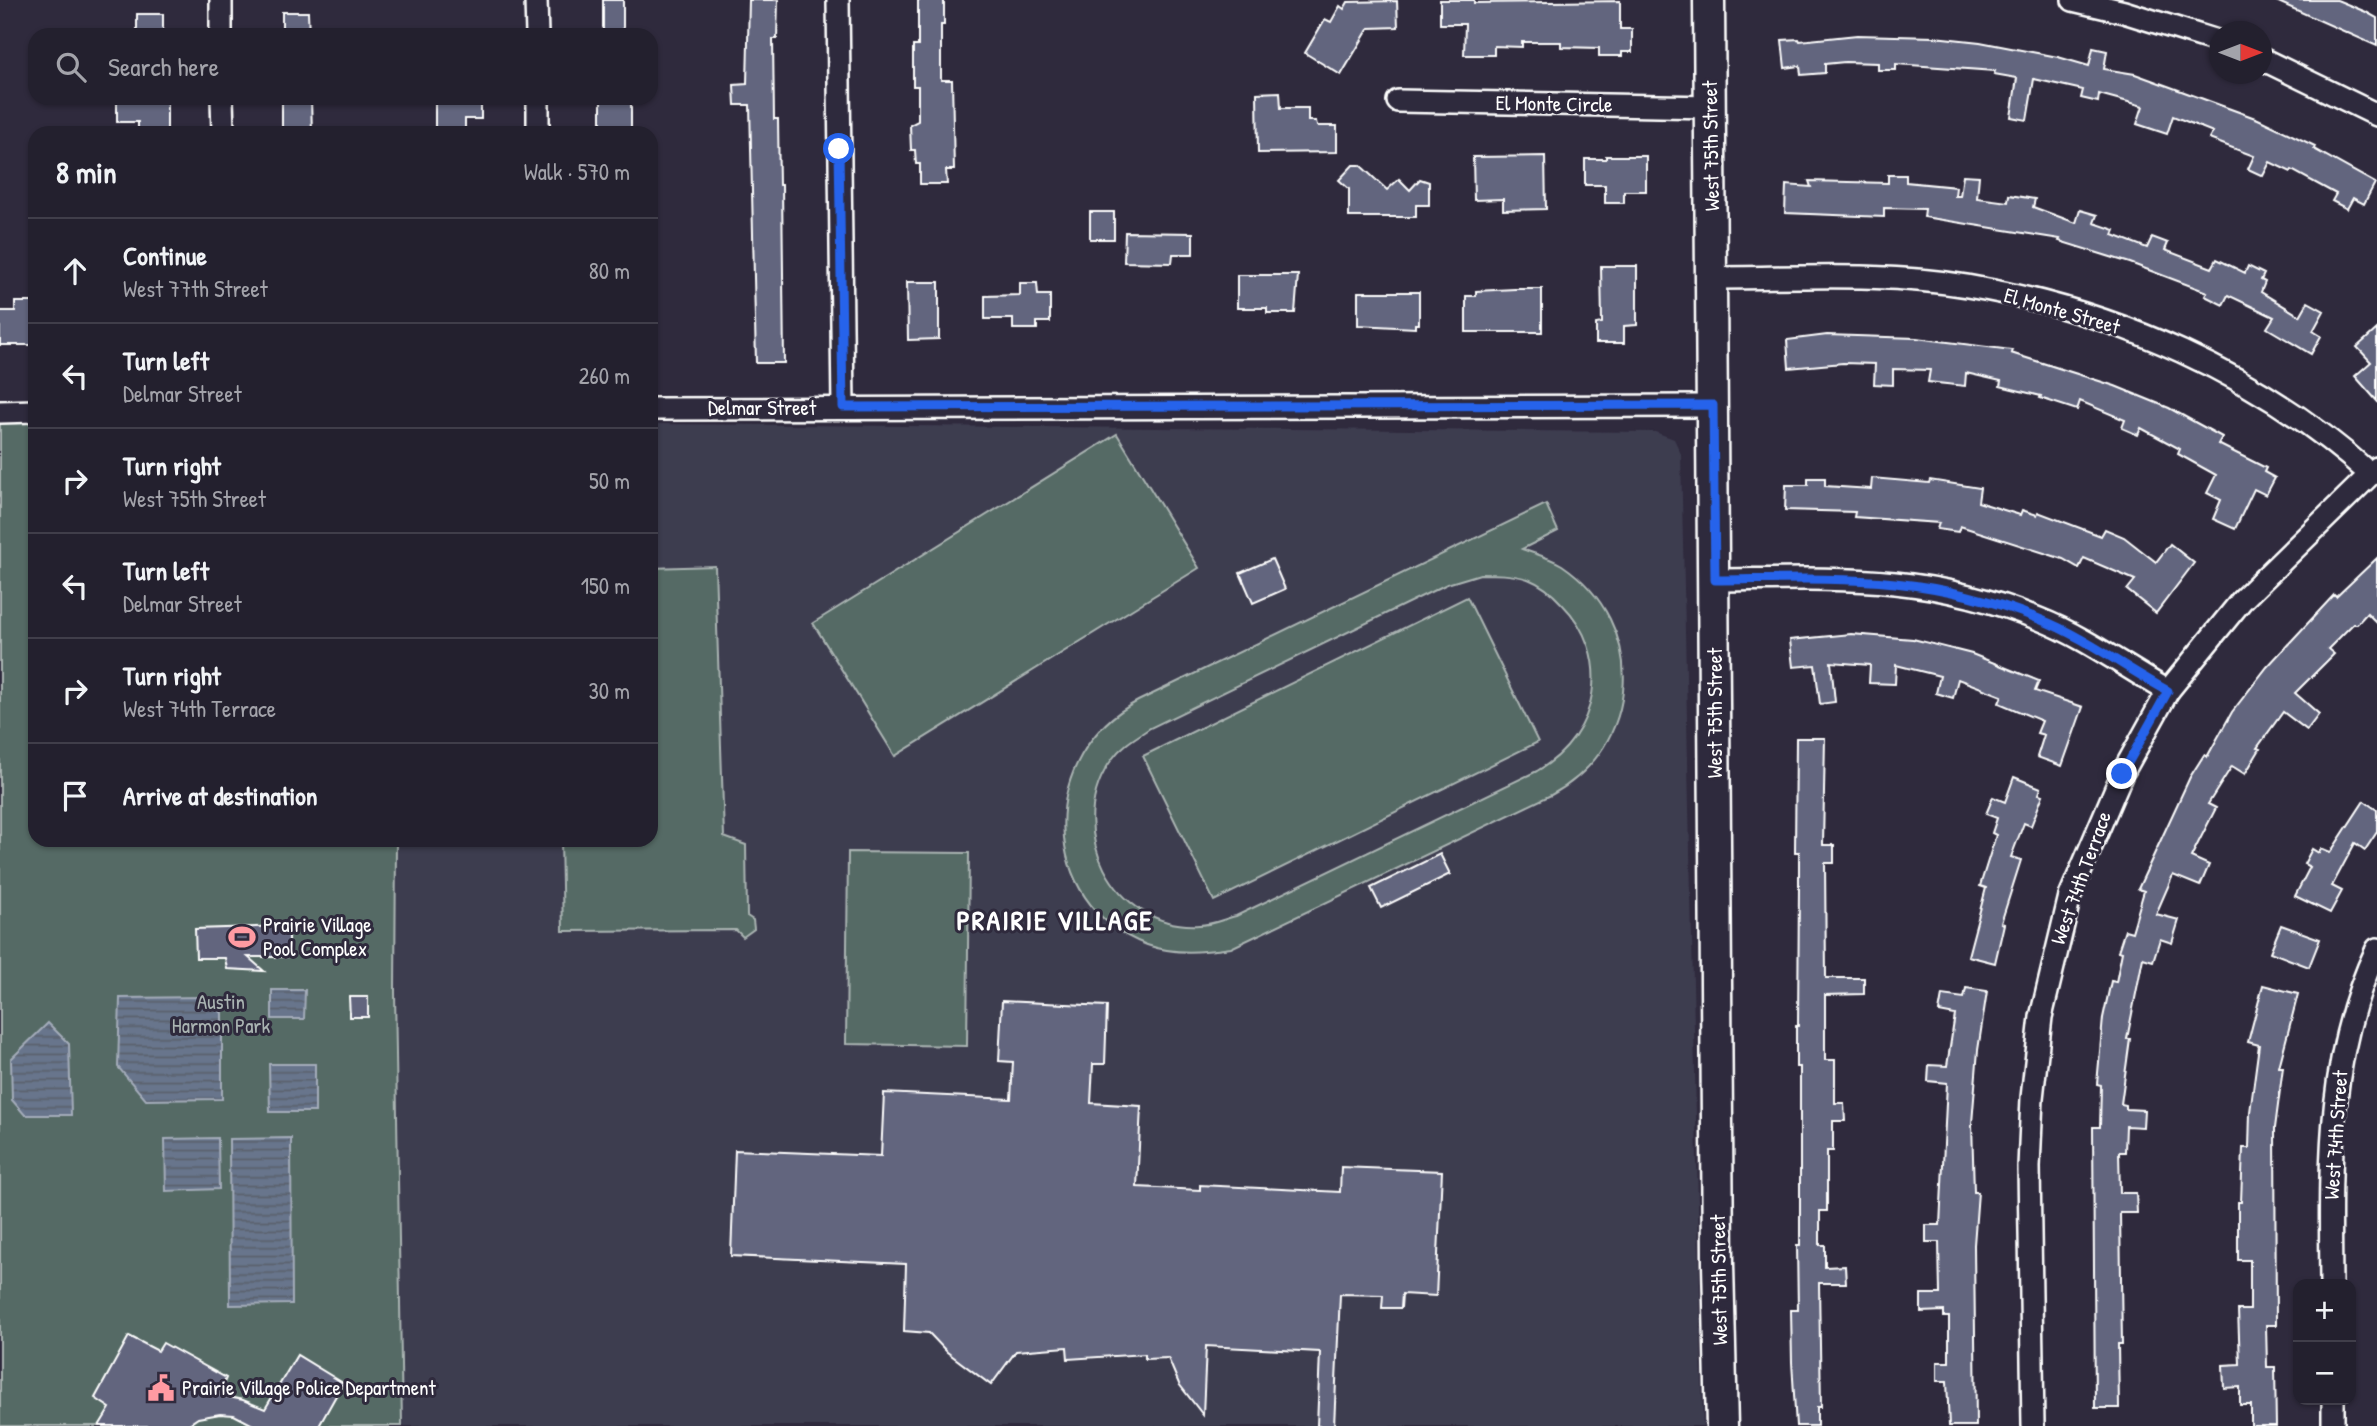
<!DOCTYPE html>
<html lang="en">
<head>
<meta charset="utf-8">
<style>
  body { margin:0; font-family:"Patrick Hand",sans-serif; background:#2f2d3a; color:#f1f3f6 }
  .controls { position:absolute; right:21px; bottom:21px; display:grid; overflow:hidden; border-radius:14px; box-shadow:0 2px 5px #0004 }
  .controls button { width:63px; height:63px; display:grid; place-items:center; padding:0; border:0; border-bottom:2px solid #403e4a; background:#23202e; color:#f1f3f6; font:35px sans-serif }
  .compass { position:absolute; left:2209px; top:21px; width:63px; height:63px; border-radius:50%; background:#23202e; box-shadow:0 2px 5px #0004; rotate:90deg }
  .stop { position:absolute; width:21px; height:21px; margin:-16px; border:5px solid #2563eb; border-radius:50%; background:#fff }
  .stop.end { background:#2563eb; border-color:#fff; box-shadow:0 2px 7px #0008 }
  .list { margin:0; padding:0; list-style:none }
  h2 { display:flex; justify-content:space-between; align-items:center; height:91px; margin:0; padding:0 28px; font-size:30px }
  h2 small { font-size:23px; font-weight:400; color:#a3a3aa }
  .list li { display:grid; grid-template-columns:46px 1fr auto; gap:21px; align-items:center; box-sizing:border-box; height:105px; padding:0 28px; border-top:2px solid #403e4a }
  .list b { display:block; font-size:26px; white-space:nowrap }
  .list p { margin:0; font-size:23px; white-space:nowrap; color:#a3a3aa }
  .list em { font-size:23px; font-style:normal; color:#a3a3aa }
  .icon { flex:none; width:38px; height:38px; fill:none; stroke:currentColor; stroke-width:2; stroke-linecap:round; stroke-linejoin:round }
  .map { position:relative; flex:none; width:2377px; height:1426px; overflow:hidden }
  .search { position:absolute; background:#23202e; box-shadow:0 2px 5px #0004; left:28px; top:28px; width:630px; height:77px; display:flex; align-items:center; gap:18px; box-sizing:border-box; padding:0 24px; border-radius:21px; color:#a3a3aa; font-size:26px }
  .panel { position:absolute; background:#23202e; box-shadow:0 2px 5px #0004; left:28px; top:126px; width:630px; height:721px; border-radius:21px }
  .map>svg:first-child { display:block }
</style>
</head>
<body>
<div class="map">
<svg width="2377" height="1426" viewBox="0 0 2377 1426">
  <defs>
    <pattern id="water-rules" width="6" height="5" patternUnits="userSpaceOnUse" patternTransform="scale(1.75)"><rect width="6" height="5" fill="#67758c"/><path d="M0 2.5h6" fill="none" stroke="#5a606c"/></pattern>
  </defs>
  <rect width="100%" height="100%" fill="#2f2a3d"/>
  <filter id="ink" filterUnits="userSpaceOnUse"><feTurbulence type="fractalNoise" baseFrequency=".0143" numOctaves="2"/><feDisplacementMap in="SourceGraphic" scale="14" xChannelSelector="R" yChannelSelector="G"/><feConvolveMatrix kernelMatrix="1 2 1 2 8 2 1 2 1" color-interpolation-filters="sRGB"/></filter>
  <g filter="url(#ink)">
    <path fill="#3e3c50" d="M651 424 1655 432 1674 439 1681 454 1703 1426H402L395 1001 396 840H651Z"/>
    <g fill="#546a65" stroke="#aab4b2" stroke-width="2" fill-rule="evenodd">
      <path d="M0 422H35V840H396L395 992 402 1426H0Z"/>
      <path d="M1117 434 1199 568 895 756 813 623Z"/>
      <path d="M1546 504 1558 531 1522 549C1535 554 1549 557 1562 565 1649 624 1643 746 1551 795L1231 948C1203 952 1175 955 1147 945 1037 904 1037 753 1138 701ZM1480 574C1496 574 1512 574 1528 579 1541 584 1553 594 1562 604 1613 655 1600 735 1537 771L1236 916C1224 919 1212 925 1199 925 1113 930 1061 826 1113 758 1122 745 1137 737 1150 728L1447 584Z"/>
      <path d="M715 566 724 837 746 845 747 916 753 920 754 929 743 937 736 930 563 931 561 840H651V568Z"/>
      <path d="M1467 597 1538 742 1214 901 1143 756Z"/>
      <path d="M848 852 969 853 967 1046 846 1044Z"/>
    </g>
    <g fill="url(#water-rules)" stroke="#a4acba" stroke-width="2">
      <path d="M272 990H305L304 1019H272Z"/>
      <path d="M206 997 222 1013V1099L146 1100 118 1067 120 998Z"/>
      <path d="M48 1023 69 1044 71 1115H25L12 1100 11 1059Z"/>
      <path d="M269 1064H315V1112H270Z"/>
      <path d="M218 1138 219 1189 166 1191 165 1139Z"/>
      <path d="M291 1138 292 1304 230 1305 229 1139Z"/>
    </g>
    <g fill="#62657e" stroke="#fff" stroke-width="2">
      <rect x="603" y="0" width="20" height="35"/>
      <path d="M749 0H778L777 39H773L774 119H778L779 185H782L784 363H756L750 105H735L734 85 747 84Z"/>
      <path d="M918 0H944V25H941V80H952L954 170H946L947 184H920V164H916L915 150H911L910 125 918 121V86H913V46H918Z"/>
      <path d="M1440 0H1474V3L1620 1V29H1632V52H1622V56H1599V48L1561 47V42H1522V47L1494 46V55H1464L1465 24H1440Z"/>
      <path d="M2274 0H2337L2366 12 2377 18V46Z"/>
      <path d="M1397 1 1398 27 1369 28 1341 75 1305 53 1325 19 1331 22 1340 6 1344 9 1348 2Z"/>
      <path d="M282 12H308L309 35H282Z"/>
      <rect x="137" y="14" width="26" height="21"/>
      <path d="M1857 35 1934 37 1980 42 2058 57 2089 66 2093 48 2107 51 2104 69 2135 74 2258 119 2315 146 2314 149 2375 183 2364 204 2353 198 2347 209 2332 201 2336 194 2292 170 2291 172 2270 162 2263 176 2248 169 2254 156 2209 139 2213 132 2173 116 2167 134 2137 124 2143 106 2099 94 2098 102 2081 98 2083 90 2034 79 2027 120 2011 117 2017 78 1994 74 1995 71 1896 64V70H1878V63L1845 62 1825 64V73L1801 75 1800 66 1785 68 1782 40 1799 39 1800 41Z"/>
      <path d="M1280 92 1281 108H1308V121H1316L1317 126H1337V152L1258 153 1257 93Z"/>
      <path d="M117 98H167V133H138V122H117Z"/>
      <path d="M282 98H311L312 133H282Z"/>
      <path d="M435 98H481V119H465V133H435Z"/>
      <rect x="601" y="98" width="30" height="35"/>
      <path d="M1545 156 1546 209 1503 210V199L1474 200 1473 157Z"/>
      <path d="M1606 156H1646V191H1624V203H1605V185H1585V159H1606Z"/>
      <path d="M1353 165H1360L1387 190 1399 179 1410 190 1420 179 1429 182V205H1416V217H1349V189L1339 180Z"/>
      <path d="M1888 175H1906V182L1956 187 1955 196H1960L1963 175 1979 176 1977 198 2008 202 2009 195 2035 199 2033 207 2076 223 2080 210 2097 215 2094 223 2115 230 2113 235 2147 248 2152 237 2168 243 2165 250 2212 268 2217 259 2245 273 2248 266 2264 274 2261 280 2265 282 2261 292 2300 316 2308 302 2324 311 2313 331 2321 336 2311 354 2267 328 2274 317 2228 295 2223 305 2205 296 2207 292 2130 263 2059 241 2060 239 1924 217 1925 209 1884 208V217L1785 213 1786 185 1811 187 1809 181 1888 183Z"/>
      <rect x="1090" y="212" width="24" height="27"/>
      <path d="M1125 232 1193 233V254H1173L1172 263 1124 262Z"/>
      <path d="M1601 266H1637V325L1624 326V343H1596V324L1602 323Z"/>
      <path d="M1237 275H1298L1295 313H1267V308H1237Z"/>
      <path d="M907 282H939V339L908 340Z"/>
      <path d="M1020 283H1037L1038 295H1050V322H1037V329H1013V319H985V296L1020 295Z"/>
      <path d="M1515 289H1542V332H1466V296H1476V291Z"/>
      <path d="M1358 292H1419V324H1415V328L1358 325Z"/>
      <path d="M15 302H35L34 345H0V311H15Z"/>
      <path d="M2377 329V401L2355 376 2371 362 2357 347Z"/>
      <path d="M1827 335 1916 338 2012 350 2011 353 2115 386 2169 408 2222 437 2218 444 2266 468 2264 472 2275 478 2266 495 2254 489 2235 529 2213 519 2221 500 2207 493 2216 475 2178 454 2180 449 2141 428 2138 435 2122 428 2125 420 2080 401 2077 410 2040 398 2041 396 2000 386 2001 381 1966 373 1965 386 1928 382 1930 370 1893 369V385L1874 384 1875 364 1843 363 1789 368 1787 340Z"/>
      <path d="M1808 478H1825V486L1871 489 1872 478 1929 483 1930 480 1980 488 1978 502 2020 515 2022 510 2037 515 2038 512 2101 536 2105 529 2124 537 2156 562 2170 544 2194 563 2156 613 2127 590 2135 580 2084 558 2079 568 2063 559 1960 526 1958 532 1937 529 1939 523 1854 517 1855 512 1785 510 1786 485H1808Z"/>
      <path d="M2377 558V623L2367 613 2357 624H2353L2328 649 2334 654 2295 693 2319 714 2307 730 2283 712 2257 748 2260 749 2245 774 2232 766 2208 804 2216 808 2191 857 2209 865 2200 886 2173 875 2156 914 2179 920 2172 943 2160 939 2153 961 2143 958 2127 1039H2130L2121 1104 2126 1105V1109L2144 1110 2143 1127 2126 1126 2125 1152H2119L2120 1193H2136L2137 1213H2120L2122 1344H2118L2119 1408H2095L2093 1127H2100L2101 1085 2097 1084 2103 1018 2111 981 2116 982 2122 952 2118 951 2125 930 2132 932 2144 891 2138 889 2190 777 2204 755 2207 757 2232 712 2267 667 2334 595 2336 597Z"/>
      <path d="M1272 559 1285 589 1253 603 1240 573Z"/>
      <path d="M1851 634 1913 639 1972 654 2039 681 2035 691 2083 707 2062 766 2037 757 2044 735 2037 733 2042 721 1999 703 2002 696 1958 679 1953 698 1936 693 1940 676 1896 665 1895 684 1869 683 1870 665 1831 662 1835 702 1820 704 1815 665 1793 667 1790 640Z"/>
      <path d="M1796 738H1825L1823 845H1834V863H1825L1826 978H1864V994L1825 995V1060H1835V1103H1844L1845 1121H1833V1151H1827V1211H1820V1245H1825V1267L1845 1266 1846 1283H1819L1821 1407H1817V1426H1796L1792 1362 1791 1310H1798L1797 1245H1800V1067H1796V1026H1798L1799 885V852H1795Z"/>
      <path d="M2014 777 2041 788 2039 794 2043 795 2031 826 2024 823 2011 857 2021 860 2001 923 2004 924 1995 963 1968 956 1986 888 1980 886 1996 835 1992 833 1997 818 1986 814 1993 797 2005 802Z"/>
      <path d="M2364 801 2377 810V832L2365 850 2355 843 2332 886 2342 891 2330 913 2295 896 2310 867 2304 864 2312 849 2319 853 2321 849 2330 853Z"/>
      <path d="M1440 854 1450 874 1381 908 1371 888Z"/>
      <path d="M2281 925 2320 939 2309 967 2270 952Z"/>
      <path d="M289 926V957H248L264 971 227 969 225 958H196L195 929Z"/>
      <path d="M2263 985 2298 994 2279 1067H2283L2275 1128 2276 1325H2266L2267 1367H2275L2276 1426H2251V1405H2240V1387L2224 1388 2223 1365 2240 1364 2238 1310H2250V1260H2238V1202H2241L2243 1148H2249L2250 1112 2259 1045 2248 1042Z"/>
      <path d="M1966 988 1987 991 1978 1050 1972 1123 1974 1192H1978L1974 1245 1976 1426H1949L1947 1381H1937V1362H1949V1317H1944V1311L1921 1312V1294H1940L1939 1242H1926V1225H1940L1947 1083 1928 1081 1929 1065 1947 1066 1955 1015 1939 1012 1942 995 1964 998Z"/>
      <path d="M349 997H368V1017H350Z"/>
      <path d="M1002 1001 1107 1006 1105 1064H1093L1091 1103 1141 1106 1137 1187 1200 1190V1185L1340 1192 1341 1167 1442 1171 1436 1296 1402 1294 1401 1308H1382L1383 1295 1340 1294 1334 1426H1317L1320 1352 1206 1346 1203 1415 1179 1384 1168 1358 1145 1359V1354L1068 1359 1067 1347 1016 1351 991 1385 947 1352 929 1333 904 1331 906 1264 731 1256 735 1150 881 1156 884 1093 1011 1099 1013 1062 999 1061Z"/>
      <path d="M129 1336 158 1351 163 1343 226 1378 219 1395 243 1400 265 1409 297 1355 343 1383 319 1426H255L234 1415 220 1414 198 1418 186 1426H99L110 1408 95 1398Z"/>
    </g>
    <g fill="none" stroke-linecap="round" stroke-linejoin="round">
      <defs>
        <g id="minor">
          <path d="M221 0V35"/>
          <path d="M536 0 537 35"/>
          <path d="M838 0 843 407"/>
          <path d="M2073 0 2124 12 2220 42"/>
          <path d="M2262 59 2377 115"/>
          <path d="M222 98 223 133"/>
          <path d="M538 98V133"/>
          <path d="M1398 101 1711 107"/>
          <path d="M1713 278C1797 278 1883 272 1967 286 2112 310 2260 374 2370 474"/>
          <path d="M651 409 1713 406"/>
          <path d="M0 412 35 411"/>
          <path d="M1715 580C1834 579 1924 572 2039 619 2085 637 2125 667 2168 691"/>
          <path d="M2331 1284C2330 1170 2326 1055 2377 949"/>
          <path d="M2333 1400V1426"/>
          <path d="M2033 1426 2029 1167 2032 1098 2041 1017 2070 896 2122 774 2168 691 2242 600 2377 468"/>
        </g>
        <path id="secondary" d="M1709 0 1718 1264 1722 1426"/>
      </defs>
      <use href="#minor" stroke="#fff" stroke-width="26"/>
      <use href="#secondary" stroke="#fff" stroke-width="35"/>
      <use href="#minor" stroke="#2f2a3d" stroke-width="21"/>
      <use href="#secondary" stroke="#2f2a3d" stroke-width="30"/>
    </g>
  </g>
  <g fill="none" stroke-linecap="round" stroke-linejoin="round" filter="url(#ink)">
    <path stroke="#2563eb" stroke-width="9" d="M839 149 843 407 1713 405 1715 580C1834 579 1924 572 2039 619 2085 637 2125 668 2168 691L2122 774"/>
  </g>
  <defs>
    <symbol id="stadium-bare" viewBox="-9 -9 18 18"><path d="M0-5a6.5 5 0 1 0 0 10a6.5 5 0 1 0 0-10ZM-3.5-1.8h7v3.6h-7Z" fill="#ff9aa2" stroke="#2f2a3d" stroke-width="2.5" paint-order="stroke"/></symbol>
    <symbol id="civic-bare" viewBox="-9 -9 18 18"><path d="M-.6-6.5H3V-4.5H.6V-3L4-1V1h2V6H-6V1h2V-1L-.6-3ZM-1.2 2.5V6h2.4V2.5Z" fill="#ff9aa2" stroke="#2f2a3d" stroke-width="2.5" paint-order="stroke"/></symbol>
  </defs>
  <g fill-rule="evenodd">
    <use href="#stadium-bare" x="223" y="918" width="38" height="38"/>
    <use href="#civic-bare" x="142" y="1369" width="38" height="38"/>
  </g>
  <g text-anchor="middle" stroke-width="6" stroke-linejoin="round" paint-order="stroke">
    <g font-size="21" fill="#fff" stroke="#2f2a3d">
      <text transform="translate(1554 104) rotate(1)" y="7">El Monte Circle</text>
      <text transform="translate(1711 146) rotate(-91)" y="7">West 75th Street</text>
      <text transform="translate(2062 311) rotate(16)" y="7">El Monte Street</text>
      <text x="762" y="415">Delmar Street</text>
      <text transform="translate(1715 713) rotate(-90)" y="7">West 75th Street</text>
      <text transform="translate(2081 878) rotate(-70)" y="7">West 74th Terrace</text>
      <text transform="translate(2336 1135) rotate(-86)" y="7">West 74th Street</text>
      <text transform="translate(1719 1280) rotate(-91)" y="7">West 75th Street</text>
    </g>
    <g font-size="21" fill="#fff" stroke="#2f2a3d" text-anchor="start">
      <text x="263" y="932">Prairie Village<tspan x="263" dy="24">Pool Complex</tspan></text>
      <text x="182" y="1395">Prairie Village Police Department</text>
    </g>
    <g font-size="21" fill="#aab4b2" stroke="#2f2a3d">
      <text x="221" y="1009">Austin<tspan x="221" dy="24">Harmon Park</tspan></text>
    </g>
    <g font-size="28" font-weight="bold" letter-spacing="2" fill="#fff" stroke="#2f2a3d">
      <text x="1055" y="930">PRAIRIE VILLAGE</text>
    </g>
  </g>
</svg>
<div class="controls">
<button>+</button>
<button>−</button>
</div>
<svg class="compass" viewBox="-18 -18 36 36"><path d="M0-13l5 13h-10z" fill="#e53935"/><path d="M0 13l5-13h-10z" fill="#a3a3aa"/></svg>
<div class="stop" style="left:839px;top:149px"></div>
<div class="stop end" style="left:2122px;top:774px"></div>
<div class="search"><svg class="icon" aria-label="search" viewBox="0 0 24 24"><circle cx="10" cy="10" r="6"/><path d="M15 15l6 6"/></svg>Search here</div>
<section class="panel">
<h2>8 min<small>Walk · 570 m</small></h2>
<ul class="list">
<li><svg class="icon" aria-label="ahead" viewBox="0 0 24 24"><path d="M12 20V5M6 11l6-6 6 6"/></svg><div><b>Continue</b><p>West 77th Street</p></div><em>80 m</em></li>
<li><svg class="icon" aria-label="left" viewBox="0 0 24 24"><path d="M17 20v-9H6M10 6l-5 5 5 5"/></svg><div><b>Turn left</b><p>Delmar Street</p></div><em>260 m</em></li>
<li><svg class="icon" aria-label="right" viewBox="0 0 24 24"><path d="M7 20v-9h11M14 6l5 5-5 5"/></svg><div><b>Turn right</b><p>West 75th Street</p></div><em>50 m</em></li>
<li><svg class="icon" aria-label="left" viewBox="0 0 24 24"><path d="M17 20v-9H6M10 6l-5 5 5 5"/></svg><div><b>Turn left</b><p>Delmar Street</p></div><em>150 m</em></li>
<li><svg class="icon" aria-label="right" viewBox="0 0 24 24"><path d="M7 20v-9h11M14 6l5 5-5 5"/></svg><div><b>Turn right</b><p>West 74th Terrace</p></div><em>30 m</em></li>
<li><svg class="icon" aria-label="arrive" viewBox="0 0 24 24"><path d="M6 21V4h12l-3 4 3 4H6"/></svg><div><b>Arrive at destination</b></div></li>
</ul>
</section>
</div>
</body>
</html>
